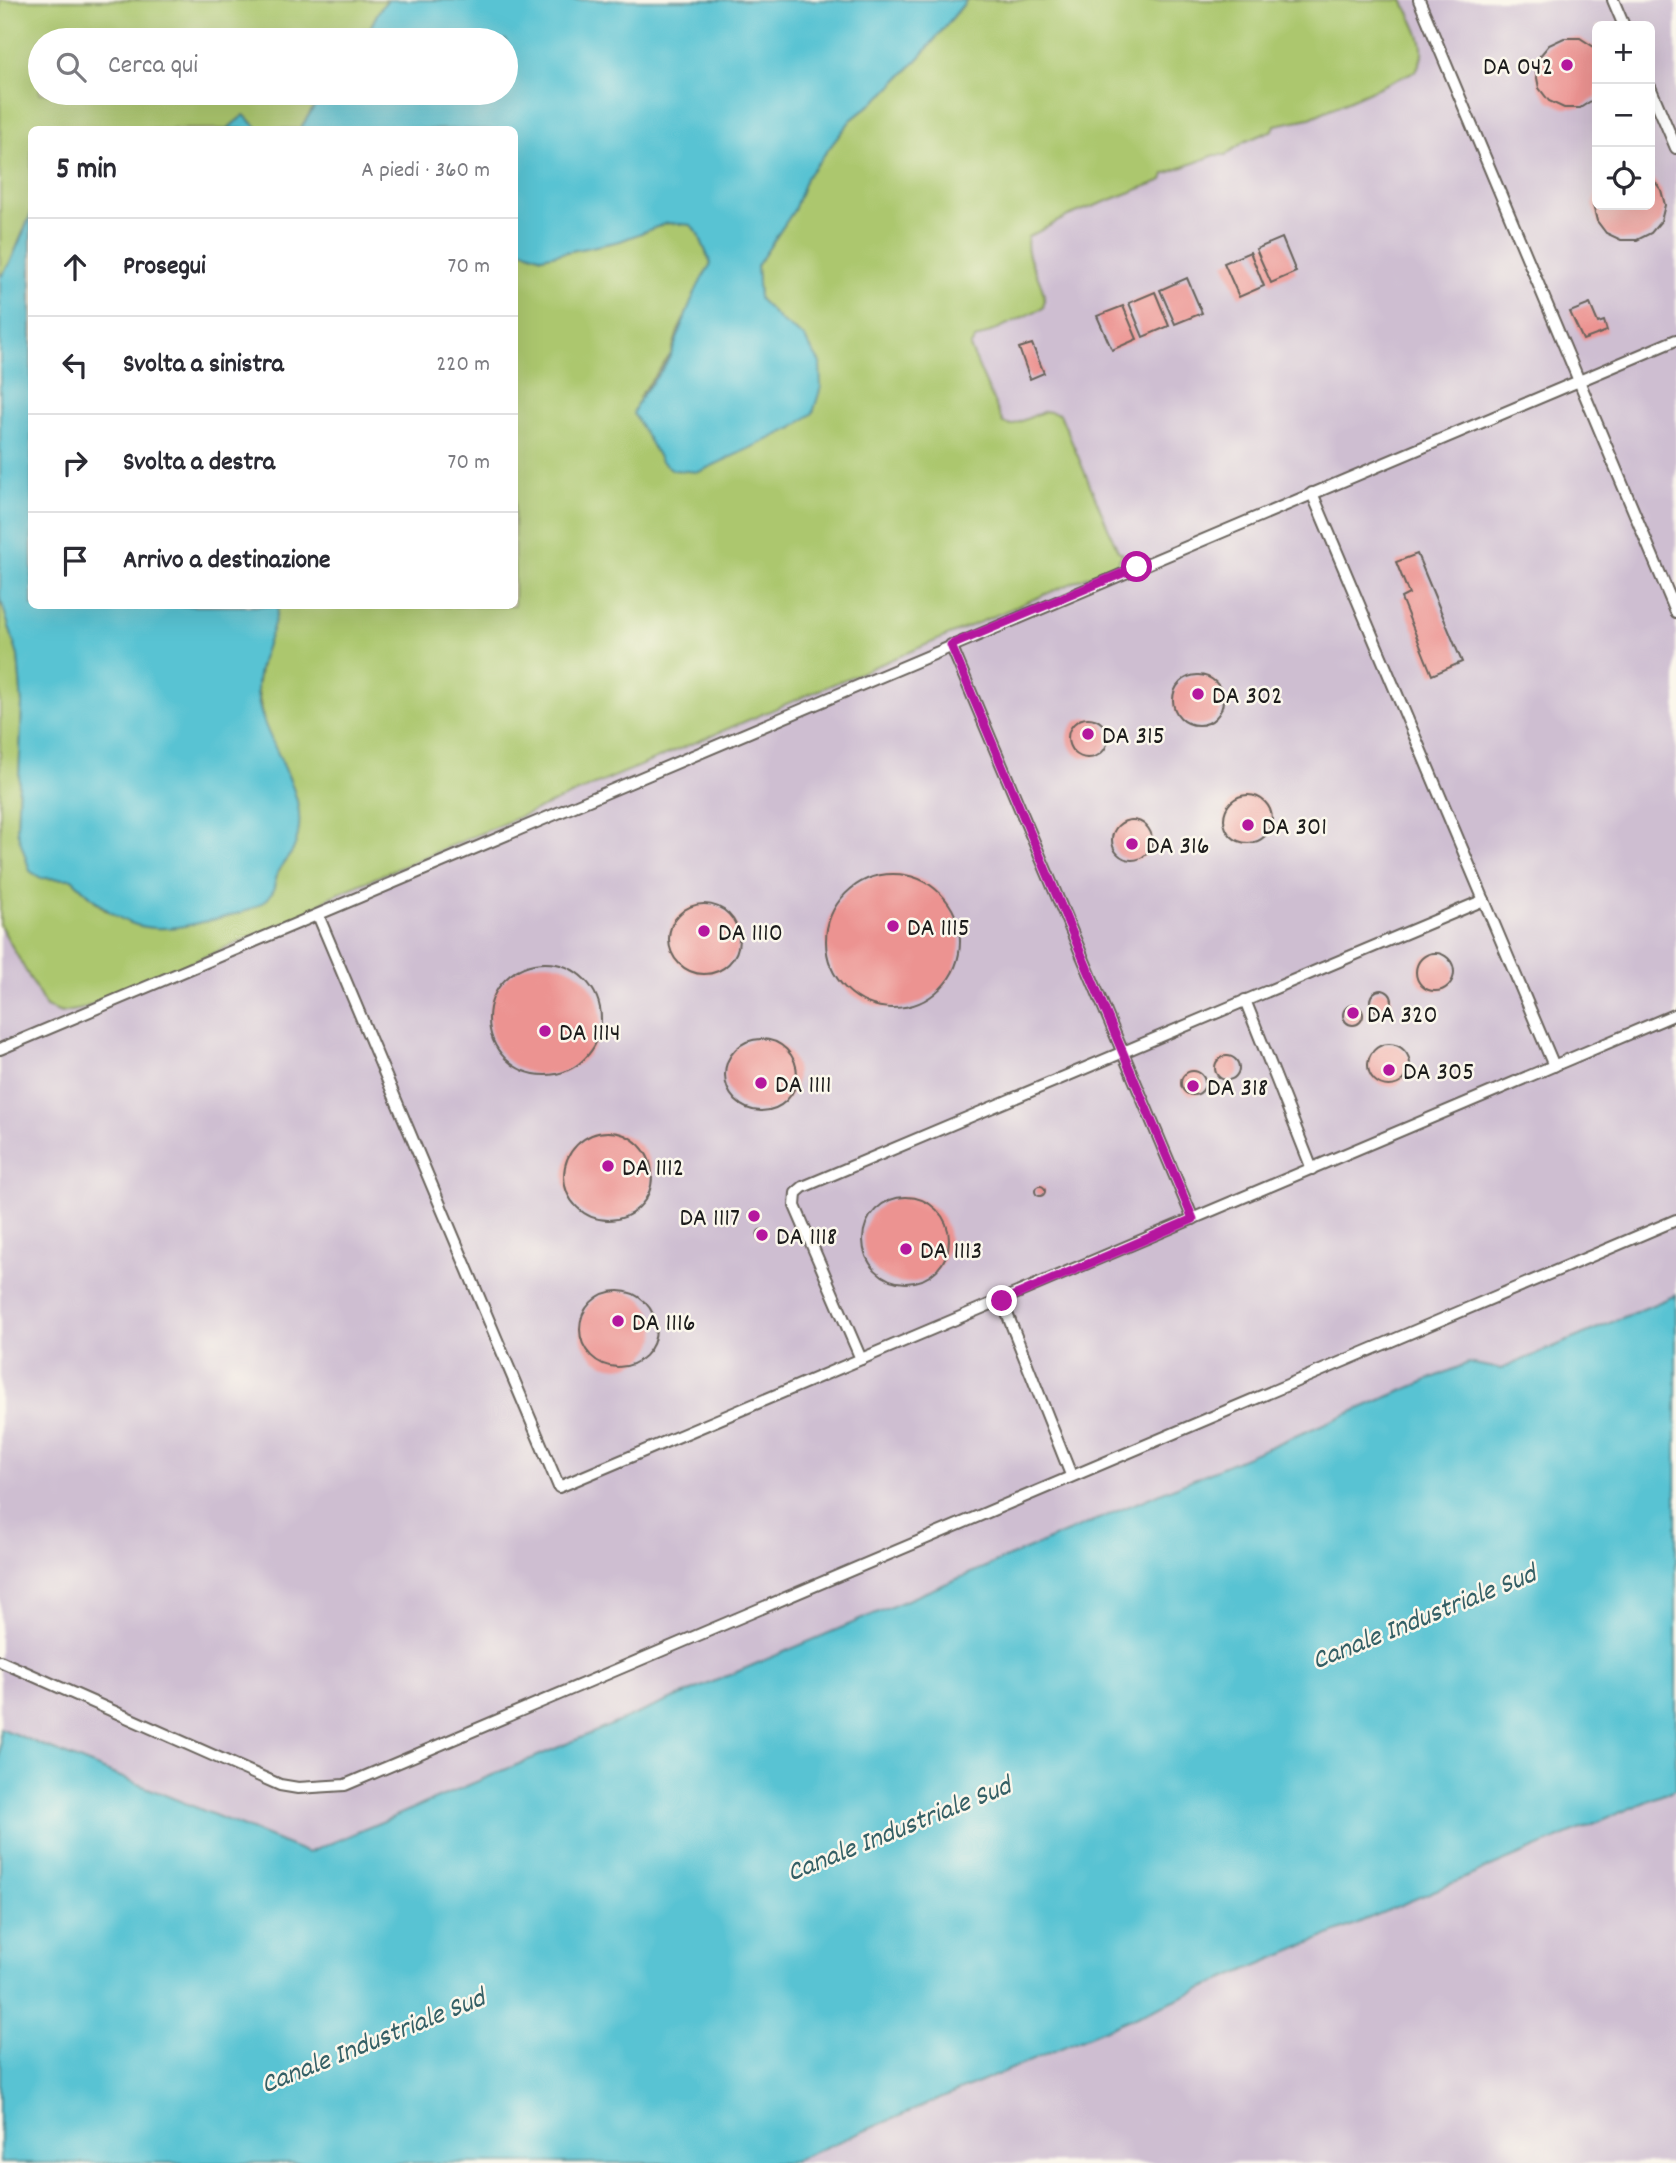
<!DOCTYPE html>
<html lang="it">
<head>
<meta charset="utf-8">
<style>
  body { margin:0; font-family:Dekko,sans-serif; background:#f7f7f7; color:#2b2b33 }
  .controls { position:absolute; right:21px; top:21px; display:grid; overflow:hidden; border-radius:10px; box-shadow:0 7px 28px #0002 }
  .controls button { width:63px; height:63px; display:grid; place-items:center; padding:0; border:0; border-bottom:2px solid #e1e1e2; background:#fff; color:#2b2b33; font:35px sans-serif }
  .stop { position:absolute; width:21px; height:21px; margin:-16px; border:5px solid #b5179e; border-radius:50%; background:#fff }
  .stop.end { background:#b5179e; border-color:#fff; box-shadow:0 2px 7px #0008 }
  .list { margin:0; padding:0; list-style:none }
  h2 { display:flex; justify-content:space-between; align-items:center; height:91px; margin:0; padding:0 28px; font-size:30px }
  h2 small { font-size:23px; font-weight:400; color:#7c7c81 }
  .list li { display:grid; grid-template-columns:46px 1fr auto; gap:21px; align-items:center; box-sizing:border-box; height:98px; padding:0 28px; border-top:2px solid #e1e1e2 }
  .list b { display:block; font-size:26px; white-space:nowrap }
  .list em { font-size:23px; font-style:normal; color:#7c7c81 }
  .icon { flex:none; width:38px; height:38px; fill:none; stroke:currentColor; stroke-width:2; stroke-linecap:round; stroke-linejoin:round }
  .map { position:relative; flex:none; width:1676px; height:2163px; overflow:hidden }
  .search { position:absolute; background:#fff; box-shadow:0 7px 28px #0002; left:28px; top:28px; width:490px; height:77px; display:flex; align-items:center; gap:18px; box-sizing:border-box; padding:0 24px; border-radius:38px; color:#7c7c81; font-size:26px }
  .panel { position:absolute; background:#fff; box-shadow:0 7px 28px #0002; left:28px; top:126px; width:490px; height:483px; border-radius:10px }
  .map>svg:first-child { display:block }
</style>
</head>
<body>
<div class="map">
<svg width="1676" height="2163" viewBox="0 0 1676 2163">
  <rect width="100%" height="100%" fill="#fbf7ec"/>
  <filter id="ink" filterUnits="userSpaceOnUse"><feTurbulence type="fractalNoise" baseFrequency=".0143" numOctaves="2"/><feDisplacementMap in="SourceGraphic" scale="14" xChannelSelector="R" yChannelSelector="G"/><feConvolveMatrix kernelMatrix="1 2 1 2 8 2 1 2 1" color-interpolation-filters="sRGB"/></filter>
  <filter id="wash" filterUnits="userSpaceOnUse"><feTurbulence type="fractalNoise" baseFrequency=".00686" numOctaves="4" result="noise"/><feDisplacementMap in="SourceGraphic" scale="28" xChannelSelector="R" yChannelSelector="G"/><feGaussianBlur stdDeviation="1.57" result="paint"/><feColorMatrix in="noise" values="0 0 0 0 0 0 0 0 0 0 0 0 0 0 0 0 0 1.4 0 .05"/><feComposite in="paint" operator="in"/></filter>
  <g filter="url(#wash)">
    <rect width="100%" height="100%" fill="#f7e7d2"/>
    <g fill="#cebed1" fill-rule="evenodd">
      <path d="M0 0H1676V1295L1501 1369 1468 1363 308 1853 0 1728ZM1597 26H1650V205H1597ZM40 40H506V93H40ZM32 130H514V606H32Z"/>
      <path d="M1676 1789V2163H788Z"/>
    </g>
    <g fill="#acc76e" stroke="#647245" stroke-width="2">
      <path d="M0 0H389C377 7 372 29 363 40H40V93H323L300 129H259L244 115 227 129 32 130 31 214 11 261 0 278Z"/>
      <path d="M967 0H1403C1413 23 1433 49 1415 71L1310 118 1275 125 1273 130 1244 142 1226 155H1215L1165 174 1163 180 1068 216 1028 237C1022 262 1050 284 1043 308L975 339 970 347 1003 423 1012 425 1045 411 1060 414 1118 551 1123 553 1117 564 330 897 305 914 82 1009 61 1013 46 1007 0 925V597L18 656 22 704 17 831 41 878 72 879 105 910 188 925 250 909 271 894 278 872 293 849 275 750 264 723 257 687 264 648 278 606H514L515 242 520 249 542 257 620 241 667 223 691 224 699 235 711 264 678 331 671 354 639 397 770 438 793 428 804 337 782 322 759 299 757 266 794 210 806 178 851 120 885 93 921 56Z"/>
    </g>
    <g fill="#58c3d3" stroke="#3a7078" stroke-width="2">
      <path d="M389 0H967L921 56 885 93 851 120 806 178 794 210 757 266 759 299 782 322 804 337 820 363 821 387 813 413 793 428 699 472 673 470 661 461 633 413C641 390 662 376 671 354 686 320 689 296 711 264L699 235 691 225 667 223 620 241 542 257 520 249 515 242 514 130 300 129 323 93H506V40H363C372 29 377 7 389 0Z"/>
      <path d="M244 115 259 129H227Z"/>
      <path d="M31 214 32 606H278C275 633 257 659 257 688 258 744 319 793 293 850 289 858 281 864 278 872 275 878 275 887 272 893 260 913 220 917 199 923 136 938 115 920 72 879L41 878 30 871 17 831 22 704 18 656 0 597V278L11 261Z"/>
      <path d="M1676 1295V1789L788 2163H0V1728L308 1853 1468 1363 1501 1369Z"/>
    </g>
    <g id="blocks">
      <g fill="#ec9391">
        <path d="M1564 38H1580L1597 49V97L1580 108H1564L1549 101 1539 88 1536 73 1539 57 1549 45Z"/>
        <path d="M1650 175 1661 190 1665 205 1661 221 1651 233 1637 240H1621L1606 233 1597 221 1593 205 1596 191 1597 205H1650Z"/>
        <path d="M1282 238 1296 272 1271 283 1256 249Z"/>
        <path d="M1250 252 1264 286 1239 297 1224 263Z"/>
        <path d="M1187 278 1202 313 1175 324 1160 290Z"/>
        <path d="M1155 292 1169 326 1143 337 1129 303Z"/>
        <path d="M1590 304 1598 323 1604 321 1607 331 1583 340 1570 312Z"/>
        <path d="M1123 306 1137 339 1112 350 1097 316Z"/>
        <path d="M1032 344 1044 373 1030 379 1019 348Z"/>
        <path d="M1417 554 1462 662 1432 675 1401 598 1409 594 1396 562Z"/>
        <circle cx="1198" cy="700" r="25"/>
        <circle cx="1088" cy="738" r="20"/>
        <circle cx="1248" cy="819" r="24"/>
        <circle cx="1132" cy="840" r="20"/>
        <circle cx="893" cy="941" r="67"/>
        <circle cx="704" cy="939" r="35"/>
        <circle cx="1435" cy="972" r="19"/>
        <circle cx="545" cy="1019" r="56"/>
        <circle cx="1381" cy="1001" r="11"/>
        <circle cx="1353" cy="1015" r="10"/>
        <circle cx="761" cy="1075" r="36"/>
        <circle cx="1389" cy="1065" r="21"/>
        <circle cx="1227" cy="1068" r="12"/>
        <circle cx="1193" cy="1083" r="12"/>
        <circle cx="608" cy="1176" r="44"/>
        <circle cx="1040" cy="1191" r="5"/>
        <circle cx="906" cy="1240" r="43"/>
        <circle cx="754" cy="1215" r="4.5"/>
        <circle cx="762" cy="1234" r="4.5"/>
        <circle cx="618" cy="1329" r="38"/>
      </g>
    </g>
  </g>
  <g filter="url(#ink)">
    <use href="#blocks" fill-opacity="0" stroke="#69635c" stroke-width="2"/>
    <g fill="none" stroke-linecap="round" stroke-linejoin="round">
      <defs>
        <g id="service">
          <path d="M1419 0 1676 612"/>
          <path d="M1613 0 1624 26"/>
          <path d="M1650 87 1676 148"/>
          <path d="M1312 493 1554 1066"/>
          <path d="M951 645 1193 1219"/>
          <path d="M318 915 559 1487 1676 1014"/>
          <path d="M1245 1000 1312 1169"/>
          <path d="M0 1049 1676 340"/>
          <path d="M1002 1301 1071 1475"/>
          <path d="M861 1359 795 1206 796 1193 803 1187 1484 900"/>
          <path d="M0 1661 280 1785 298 1788 345 1785 1676 1220"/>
        </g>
      </defs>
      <use href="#service" stroke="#69635c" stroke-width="14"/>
      <use href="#service" stroke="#fff" stroke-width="10"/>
    </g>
  </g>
  <g fill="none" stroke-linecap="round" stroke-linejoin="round" filter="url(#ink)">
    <path stroke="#b5179e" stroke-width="9" d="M1002 1301 1193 1219 951 645 1137 567"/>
  </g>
  <g fill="#b5179e" stroke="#fbf7ec" stroke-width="2.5">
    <circle cx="1567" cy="65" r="7"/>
    <circle cx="1198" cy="694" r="7"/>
    <circle cx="1088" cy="734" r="7"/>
    <circle cx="1248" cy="825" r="7"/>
    <circle cx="1132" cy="844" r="7"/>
    <circle cx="893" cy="926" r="7"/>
    <circle cx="704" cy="931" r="7"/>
    <circle cx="1353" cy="1013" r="7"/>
    <circle cx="545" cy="1031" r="7"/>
    <circle cx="1389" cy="1070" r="7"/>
    <circle cx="761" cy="1083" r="7"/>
    <circle cx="1193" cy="1086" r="7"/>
    <circle cx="608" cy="1166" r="7"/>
    <circle cx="754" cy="1216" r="7"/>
    <circle cx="762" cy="1235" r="7"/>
    <circle cx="906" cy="1249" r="7"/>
    <circle cx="618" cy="1321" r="7"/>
  </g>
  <g text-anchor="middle" stroke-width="5" stroke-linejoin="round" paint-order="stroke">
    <g font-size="26" fill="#1c1c1c" stroke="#fbf7ec" text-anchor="start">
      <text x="1553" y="74" text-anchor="end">DA 042</text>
      <text x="1212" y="703">DA 302</text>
      <text x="1102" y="743">DA 315</text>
      <text x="1262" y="834">DA 301</text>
      <text x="1146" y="853">DA 316</text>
      <text x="907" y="935">DA 1115</text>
      <text x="718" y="940">DA 1110</text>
      <text x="1367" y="1022">DA 320</text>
      <text x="559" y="1040">DA 1114</text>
      <text x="1403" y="1079">DA 305</text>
      <text x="775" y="1092">DA 1111</text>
      <text x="1207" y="1095">DA 318</text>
      <text x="622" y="1175">DA 1112</text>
      <text x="740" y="1225" text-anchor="end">DA 1117</text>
      <text x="776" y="1244">DA 1118</text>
      <text x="920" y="1258">DA 1113</text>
      <text x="632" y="1330">DA 1116</text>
    </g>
    <g font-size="28" font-style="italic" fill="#345f65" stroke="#fbf7ec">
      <text transform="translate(1423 1615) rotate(-22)" y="10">Canale Industriale Sud</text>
      <text transform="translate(898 1827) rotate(-22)" y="10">Canale Industriale Sud</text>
      <text transform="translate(372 2039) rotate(-22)" y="10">Canale Industriale Sud</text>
    </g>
  </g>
</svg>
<div class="controls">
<button>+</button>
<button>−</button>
<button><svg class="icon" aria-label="locate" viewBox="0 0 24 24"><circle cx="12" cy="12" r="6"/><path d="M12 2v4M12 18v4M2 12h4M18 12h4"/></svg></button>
</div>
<div class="stop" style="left:1137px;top:567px"></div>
<div class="stop end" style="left:1002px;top:1301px"></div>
<div class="search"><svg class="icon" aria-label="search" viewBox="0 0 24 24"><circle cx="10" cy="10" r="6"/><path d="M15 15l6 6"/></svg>Cerca qui</div>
<section class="panel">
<h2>5 min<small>A piedi · 360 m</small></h2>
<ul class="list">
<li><svg class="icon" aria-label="ahead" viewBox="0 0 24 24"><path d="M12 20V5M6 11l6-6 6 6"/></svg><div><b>Prosegui</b></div><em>70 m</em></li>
<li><svg class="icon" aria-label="left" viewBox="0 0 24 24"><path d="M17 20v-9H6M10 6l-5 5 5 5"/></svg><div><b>Svolta a sinistra</b></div><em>220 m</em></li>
<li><svg class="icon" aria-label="right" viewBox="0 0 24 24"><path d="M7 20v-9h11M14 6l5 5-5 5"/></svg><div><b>Svolta a destra</b></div><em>70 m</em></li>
<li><svg class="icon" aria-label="arrive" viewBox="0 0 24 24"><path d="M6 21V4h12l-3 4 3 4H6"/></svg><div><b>Arrivo a destinazione</b></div></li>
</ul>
</section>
</div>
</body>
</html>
